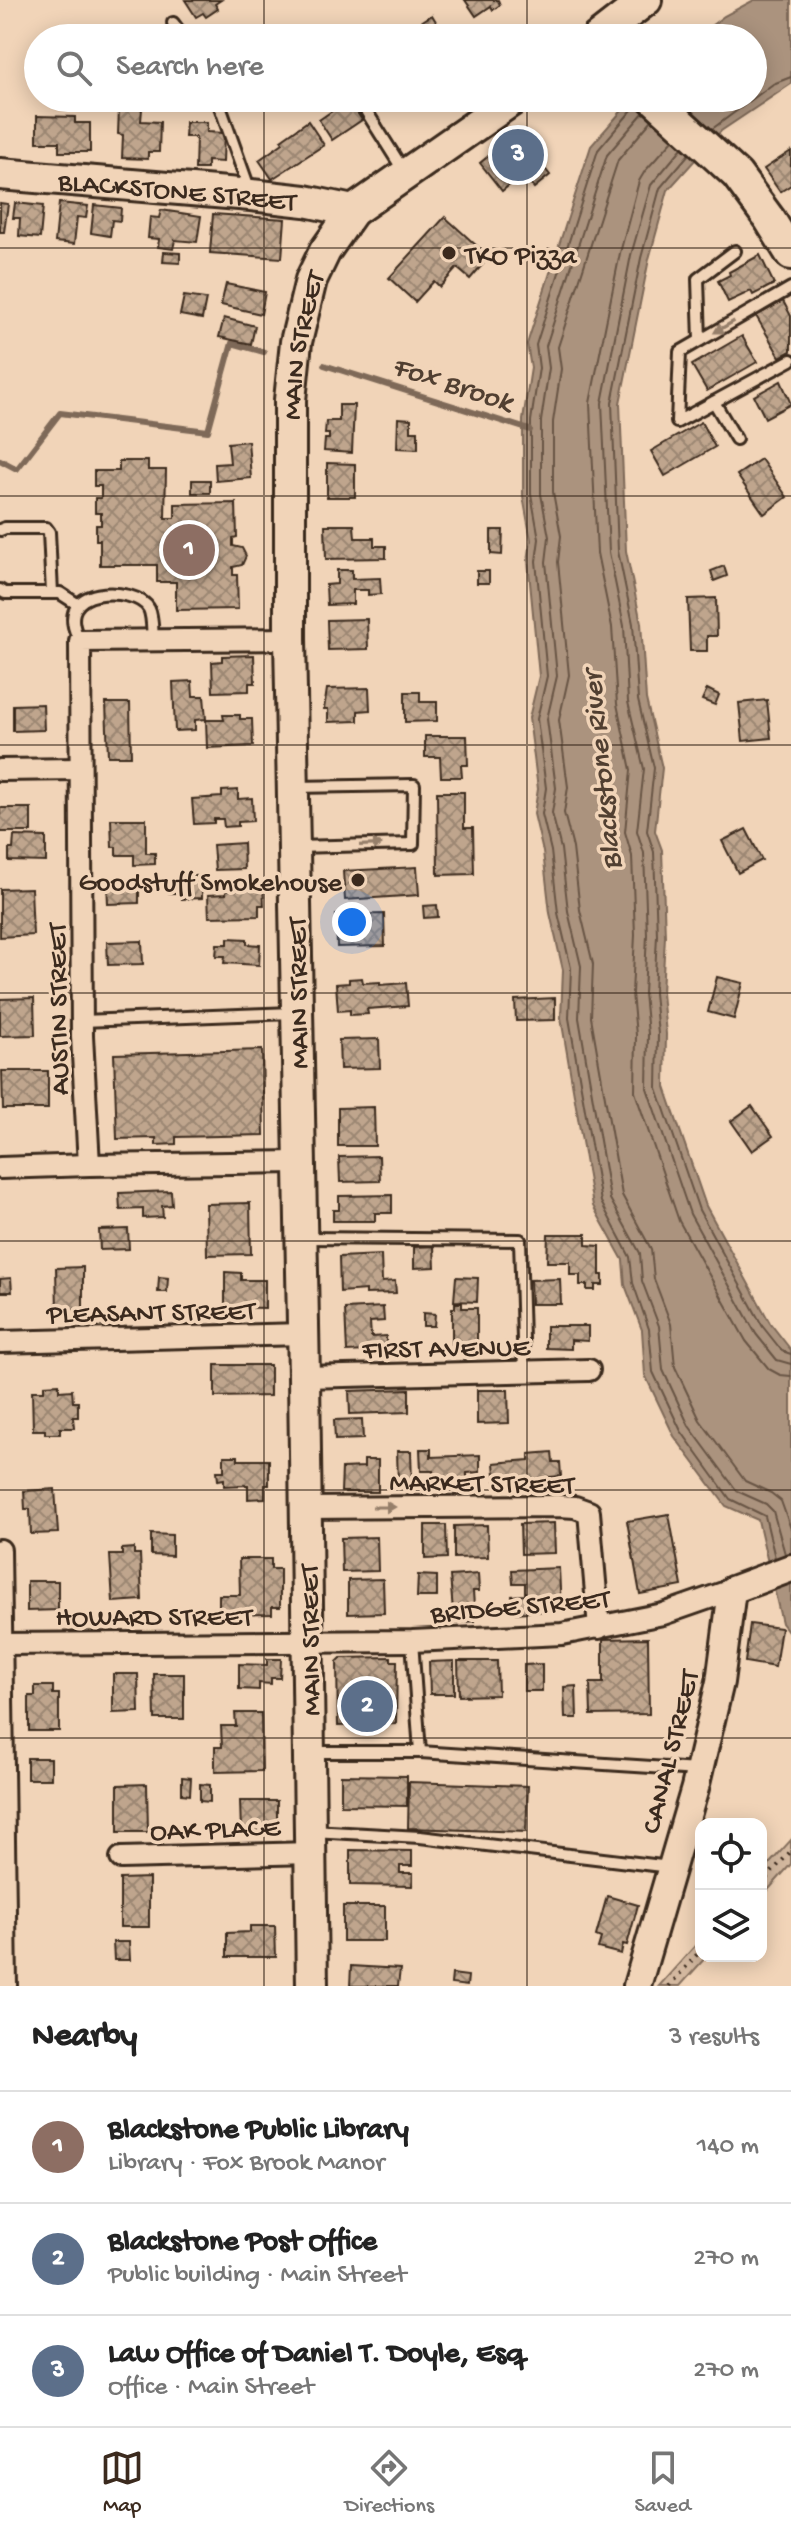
<!DOCTYPE html>
<html lang="en">
<head>
<meta charset="utf-8">
<style>
  body { margin:0; font-family:"Gochi Hand",sans-serif; background:#f6f6f6; color:#222 }
  .controls { position:absolute; right:24px; bottom:24px; display:grid; overflow:hidden; border-radius:16px; box-shadow:0 4px 20px #0003 }
  .controls button { width:72px; height:72px; display:grid; place-items:center; padding:0; border:0; border-bottom:2px solid #e0e0e0; background:#fff; color:#222; font:40px sans-serif }
  .you { position:absolute; left:352px; top:922px; width:28px; height:28px; margin:-20px; border:6px solid #fff; border-radius:50%; background:#1a73e8; box-shadow:0 0 0 12px #1a73e833 }
  .badge { display:grid; place-items:center; width:52px; height:52px; border-radius:50%; background:#3b2a1e; color:#fff; font-size:26px; font-weight:700 }
  .pin { position:absolute; translate:-50% -50%; border:4px solid #fff; box-shadow:0 2px 8px #0006 }
  .list { margin:0; padding:0; list-style:none }
  h2 { display:flex; justify-content:space-between; align-items:center; height:104px; margin:0; padding:0 32px; font-size:34px }
  h2 small { font-size:26px; font-weight:400; color:#767676 }
  .list li { display:grid; grid-template-columns:52px 1fr auto; gap:24px; align-items:center; box-sizing:border-box; height:112px; padding:0 32px; border-top:2px solid #e0e0e0 }
  .list b { display:block; font-size:30px; white-space:nowrap }
  .list p { margin:0; font-size:26px; white-space:nowrap; color:#767676 }
  .list em { font-size:26px; font-style:normal; color:#767676 }
  .icon { flex:none; width:44px; height:44px; fill:none; stroke:currentColor; stroke-width:2; stroke-linecap:round; stroke-linejoin:round }
  .map { position:relative; flex:none; width:791px; height:1986px; overflow:hidden }
  .search { position:absolute; background:#fff; box-shadow:0 4px 20px #0003; left:24px; right:24px; top:24px; height:88px; display:flex; align-items:center; gap:20px; box-sizing:border-box; padding:0 28px; border-radius:44px; color:#767676; font-size:30px }
  .sheet { height:440px; background:#fff }
  nav { display:flex; justify-content:space-around; align-items:center; box-sizing:border-box; height:112px; border-top:2px solid #e0e0e0; background:#fff; font-size:22px; color:#767676 }
  nav a { display:grid; justify-items:center; gap:4px }
  nav .on { color:#3b2a1e }
  .map>svg:first-child { display:block }
</style>
</head>
<body>
<div class="map">
<svg width="791" height="1986" viewBox="0 0 791 1986">
  <defs>
    <pattern id="building-cross-hatch" width="8" height="8" patternUnits="userSpaceOnUse" patternTransform="scale(2)"><rect width="8" height="8" fill="#bfa58d"/><path d="M0 0l8 8M0 8l8-8" fill="none" stroke="#9c8773"/></pattern>
  </defs>
  <rect width="100%" height="100%" fill="#f1d4b8"/>
  <filter id="ink" filterUnits="userSpaceOnUse"><feTurbulence type="fractalNoise" baseFrequency=".0125" numOctaves="2"/><feDisplacementMap in="SourceGraphic" scale="16" xChannelSelector="R" yChannelSelector="G"/><feConvolveMatrix kernelMatrix="1 2 1 2 8 2 1 2 1" color-interpolation-filters="sRGB"/></filter>
  <g filter="url(#ink)">
    <g fill="#d3b89f" stroke="#87715e" stroke-width="2">
      <path d="M791 1840V1864L761 1898V1873Z"/>
      <path d="M701 1939V1956H707L680 1986H659Z"/>
    </g>
    <path fill="#ab937e" stroke="#7e6958" stroke-width="2" d="M754 0H791V84L721 131 668 190 649 259 620 403 626 551 641 623 646 699 662 768 655 831 662 850 665 936 662 993 666 1034 665 1087 706 1206 770 1323 791 1350V1635L782 1623 758 1520 726 1506 674 1436 645 1375 642 1330 625 1285 623 1260 593 1206 561 1018 563 970 550 913 543 852 534 814 538 789 529 718 539 676 528 561 531 540 523 496V420L531 368 527 344 591 146 633 98H753V38H695L724 16Z"/>
    <g fill="none" stroke-linecap="round" stroke-linejoin="round">
      <g stroke="#685444" stroke-width="2">
        <path d="M637 104 598 150 536 345 539 368 531 421V494L539 539 536 561 547 676 537 719 546 788 542 814 551 851 558 913 571 968 569 1018 601 1202 630 1257 633 1283 649 1329 653 1372 681 1431 730 1499 765 1516 775 1558"/>
        <path d="M644 112 607 155 546 346 549 368 541 421V494L549 537 546 562 557 676 547 719 556 788 552 813 561 849 568 911 581 966 579 1018 610 1199 640 1253 642 1281 659 1326 663 1370 689 1426 737 1491 766 1504 773 1511 785 1554"/>
        <path d="M652 120 618 160 558 347 561 369 553 422V492L561 536 558 562 569 675 559 720 568 787 564 813 573 848 580 910 593 964 591 1017 622 1195 651 1249 654 1279 671 1324 675 1367 700 1420 745 1481 771 1493 781 1501 791 1529"/>
        <path d="M712 129 773 84 791 77"/>
        <path d="M673 140 645 171 639 181 620 253 590 403 597 553 612 627 617 704 631 770 625 832 632 856 635 935 632 993 636 1035 635 1092 679 1221 746 1341 769 1369 780 1375 791 1376"/>
        <path d="M682 148 651 185 631 255 602 403 609 552 624 626 628 702 644 769 637 831 644 853 647 935 644 993 648 1034 647 1088 690 1214 756 1334 777 1360 791 1364"/>
        <path d="M689 154 660 188 641 258 612 403 618 551 633 624 638 700 654 768 647 831 654 852 657 935 654 993 658 1034 657 1088 699 1210 763 1327 782 1351 791 1354"/>
      </g>
      <g stroke="#7e6958" stroke-width="6">
        <path d="M324 365 530 430"/>
        <path d="M0 460 17 469 60 413 208 431 232 343 264 352"/>
      </g>
    </g>
    <g fill="url(#building-cross-hatch)" stroke="#3b2a1e" stroke-width="2">
      <path d="M185 0H221L215 4 218 9 206 17 203 13 196 17Z"/>
      <path d="M465 0H498L500 5 493 10 491 6 476 16Z"/>
      <path d="M432 15 446 38H431L421 22Z"/>
      <path d="M410 23 419 38H398L395 32Z"/>
      <path d="M167 28 173 38H150Z"/>
      <path d="M347 98 362 120 332 140 319 120 342 104 338 99Z"/>
      <path d="M372 98H396L380 109Z"/>
      <path d="M119 108 142 109 141 121 160 122 159 152H148V159L122 158 123 135 118 134Z"/>
      <path d="M37 116 75 117V123H90V152H59V142H37Z"/>
      <path d="M308 121 324 145 272 179 259 160 283 143 281 140Z"/>
      <path d="M186 122H207V132L224 133 223 162 207 161V169H195L196 137H185Z"/>
      <path d="M517 133 550 175 534 188 523 174 502 191 480 163Z"/>
      <path d="M791 151V185L780 192 764 169Z"/>
      <path d="M0 203 8 204 4 232H0Z"/>
      <path d="M15 203 43 206 40 238 19 236 20 218H13Z"/>
      <path d="M59 203 88 206 86 218 77 217 74 244 55 242Z"/>
      <path d="M94 205 121 208 120 221 112 220 110 236 91 233Z"/>
      <path d="M161 210 201 216 197 242 175 240 173 249 158 247 159 239 148 238 150 217 159 218Z"/>
      <path d="M213 214 285 219 282 258 210 253Z"/>
      <path d="M445 217 489 257 470 279 457 268 440 287 434 281 415 302 389 278Z"/>
      <path d="M164 252 180 253V263L163 262Z"/>
      <path d="M760 255 774 284 753 295 751 291 728 302 718 281 730 275 729 272Z"/>
      <path d="M226 284 265 292 261 314 221 305Z"/>
      <path d="M184 296 206 299 202 319 180 315Z"/>
      <path d="M783 301 791 316V351L780 357 756 316Z"/>
      <path d="M224 318 255 326 251 344 219 337Z"/>
      <path d="M742 336 757 362 707 391 692 365Z"/>
      <path d="M781 381 791 404 765 418 754 396Z"/>
      <path d="M339 405H354L352 453 324 451 325 439H329V434H325L326 421H339Z"/>
      <path d="M398 418 411 419V431H418V449L397 448Z"/>
      <path d="M701 422 715 447 665 476 651 451Z"/>
      <path d="M248 441 251 478 216 481 215 464 230 463 228 443Z"/>
      <path d="M761 459 787 497 764 514 737 475Z"/>
      <path d="M119 461H148V470H166L165 518H175V504L236 503 237 537 233 538V546L242 548 246 556 242 565 233 567V575H237L238 609 176 610V582H157V565H100V540H96V525H101V513H95V498H101V486H94V471H119Z"/>
      <path d="M327 463 355 464V497H327Z"/>
      <rect x="192" y="480" width="18" height="13"/>
      <path d="M325 525H354L355 538H374V546H386V558L326 559Z"/>
      <path d="M491 530H503L502 555 491 554Z"/>
      <path d="M724 566 727 576 714 581 711 571Z"/>
      <path d="M337 570H352V579L380 578 381 594 368 595V590H353V604L327 605 326 585 337 584Z"/>
      <rect x="477" y="571" width="12" height="12"/>
      <path d="M716 598 717 636H707V651H690L688 599Z"/>
      <path d="M367 619 368 649 328 650 327 620Z"/>
      <path d="M254 655 255 683H249V691L213 692 212 662 222 661V656Z"/>
      <path d="M192 681 193 696H204L206 719 195 720V730L175 731 173 682Z"/>
      <path d="M369 688 370 710 358 711V721L328 722V709H324L327 689Z"/>
      <path d="M707 689 719 695 715 705 702 700Z"/>
      <path d="M405 692H420V702H437V721L405 722Z"/>
      <path d="M767 700 771 738 743 741 739 703Z"/>
      <path d="M106 703H130L131 756H108Z"/>
      <path d="M43 704 44 730 13 731V705Z"/>
      <path d="M223 715H240V719H252L253 746 207 748 206 720H224Z"/>
      <path d="M425 736H467L468 765H461L462 777H441L440 757H425Z"/>
      <path d="M238 790V799L252 798 253 821 238 822V826L224 827 223 819H214V823L194 824 192 799 222 797V791Z"/>
      <path d="M437 792H464V828H473L474 874 438 875Z"/>
      <rect x="0" y="808" width="31" height="24"/>
      <path d="M111 819H146V853H155V864L134 865V855H116V847H112Z"/>
      <path d="M746 829 762 860 738 873 722 841Z"/>
      <path d="M14 836 46 837V862L9 861V849H13Z"/>
      <path d="M243 843 244 869 215 870 213 845Z"/>
      <path d="M417 867 419 895 345 900 343 871Z"/>
      <path d="M181 876H202V898L182 899Z"/>
      <path d="M139 880V903L108 904 107 881Z"/>
      <path d="M168 881H180V893H169Z"/>
      <path d="M263 885 264 905H259V916L209 917 208 895 226 894V890L242 889V886Z"/>
      <path d="M31 888 33 935 0 937V889Z"/>
      <path d="M437 905 438 917 424 918 423 906Z"/>
      <path d="M384 914 385 946 337 947 336 915Z"/>
      <path d="M228 938 247 939V944L260 945 259 965 224 963 225 956H216L217 944H228Z"/>
      <path d="M142 941 143 964 108 965 107 942Z"/>
      <path d="M717 977 743 983 734 1019 708 1012Z"/>
      <path d="M362 978 363 983 380 982V985L406 983 408 1006 367 1009 368 1014 350 1015V1010L338 1011 336 984 349 983V979Z"/>
      <path d="M34 998 35 1035 0 1036V999Z"/>
      <path d="M555 998V1020L516 1021 515 1000Z"/>
      <path d="M379 1039 380 1068 340 1069 339 1040Z"/>
      <path d="M262 1050 264 1135 176 1137V1144L156 1145V1138L117 1139 114 1054Z"/>
      <path d="M2 1071H48V1109H3Z"/>
      <path d="M752 1106 773 1136 752 1151 731 1121Z"/>
      <path d="M374 1107 375 1146H338V1108Z"/>
      <path d="M379 1156 380 1181 340 1182 339 1157Z"/>
      <path d="M171 1191 172 1205 162 1206 163 1217 143 1218V1209L120 1210 119 1193Z"/>
      <path d="M392 1195V1213H375V1221H333V1210H339V1196Z"/>
      <path d="M250 1203 251 1254 207 1255 206 1204Z"/>
      <path d="M128 1229 129 1249 100 1250 99 1230Z"/>
      <path d="M548 1234H586V1245L600 1246V1275H603V1285H595V1290H587V1285H580V1275H570V1262H547Z"/>
      <path d="M434 1246 435 1267 414 1268V1247Z"/>
      <path d="M381 1255 382 1282 395 1281 396 1293 366 1294V1290L340 1292 339 1257Z"/>
      <path d="M83 1267V1309L57 1310 56 1268Z"/>
      <path d="M225 1272 241 1273V1280H265V1308L225 1307Z"/>
      <path d="M159 1277 168 1278 167 1292H158Z"/>
      <path d="M456 1277 478 1278 477 1302 454 1301Z"/>
      <path d="M11 1278 12 1292H0V1279Z"/>
      <path d="M560 1279 561 1304H531L530 1280Z"/>
      <path d="M455 1303H462V1308H477V1350H452V1308H455Z"/>
      <path d="M383 1307 384 1321 370 1322 371 1337 386 1336V1350L347 1352 345 1309Z"/>
      <path d="M423 1313 435 1314 434 1326H423Z"/>
      <path d="M546 1326H588V1341L571 1340V1349L546 1348Z"/>
      <path d="M215 1365H270V1396L215 1397Z"/>
      <path d="M59 1384V1391L72 1390 73 1402H78V1417H73L74 1428H60V1434H45V1430H33L32 1391H44V1385Z"/>
      <path d="M409 1389V1412L350 1414 349 1391Z"/>
      <path d="M477 1390H508L509 1423 477 1424Z"/>
      <path d="M362 1419 363 1439 335 1440 334 1420Z"/>
      <path d="M420 1449H431V1457L480 1455V1472L467 1473V1483L434 1484 433 1471H421Z"/>
      <path d="M397 1451H411L412 1484H398Z"/>
      <path d="M552 1452 553 1462H560L561 1476 539 1478V1485L511 1487 510 1483 496 1485 494 1463 529 1460V1454Z"/>
      <path d="M224 1456H238V1460H269V1485H265V1498L248 1499V1485L224 1486V1479L218 1480 217 1471H224Z"/>
      <path d="M364 1460H378V1492H341L342 1468 364 1467Z"/>
      <path d="M55 1489 58 1533 31 1534 30 1509H25L24 1491Z"/>
      <path d="M669 1514 682 1586 640 1594 627 1521Z"/>
      <path d="M554 1523 555 1553 521 1554 520 1524Z"/>
      <path d="M425 1525H446L447 1558 425 1559Z"/>
      <path d="M487 1525 488 1557 454 1558V1526Z"/>
      <path d="M151 1534 172 1535V1556L151 1555Z"/>
      <path d="M377 1537 378 1571 342 1572 341 1538Z"/>
      <path d="M134 1548V1554H140L142 1600 113 1602 110 1555H122V1549Z"/>
      <path d="M239 1559H271V1569H280V1607H272V1614L219 1615V1595H240Z"/>
      <path d="M559 1568 561 1610 513 1613 512 1596 525 1595V1583H513L512 1570Z"/>
      <path d="M478 1574 479 1591H473L475 1621 454 1623 450 1576Z"/>
      <path d="M418 1575 437 1576V1597H417Z"/>
      <path d="M383 1579 384 1613 348 1614V1580Z"/>
      <path d="M27 1581H58V1610L27 1611Z"/>
      <path d="M750 1624 781 1628 775 1667 745 1662Z"/>
      <path d="M648 1638 649 1714 591 1715 590 1683H603V1639Z"/>
      <path d="M391 1657V1661H397L396 1724 338 1726 337 1662 341 1658Z"/>
      <path d="M267 1659H281L280 1678H271V1684L259 1683V1690L239 1689V1664L267 1665Z"/>
      <path d="M454 1661V1694H430L429 1662Z"/>
      <path d="M458 1661H497L498 1695 459 1696Z"/>
      <path d="M542 1664V1691H524V1665Z"/>
      <path d="M113 1674H138L139 1712 113 1713Z"/>
      <path d="M154 1674H184V1719H155Z"/>
      <path d="M35 1686H53V1694H59V1731H29V1696H35Z"/>
      <path d="M576 1686 577 1718H565L564 1687Z"/>
      <path d="M235 1713H261L262 1771 215 1772V1747H222L221 1726H236Z"/>
      <rect x="27" y="1758" width="24" height="21"/>
      <path d="M341 1775 407 1776V1806L341 1805Z"/>
      <path d="M182 1777 191 1778 190 1795 182 1794Z"/>
      <path d="M409 1782 528 1786 526 1832 408 1828Z"/>
      <path d="M147 1784 148 1832H118V1785Z"/>
      <path d="M200 1784 210 1785V1802L200 1801Z"/>
      <path d="M240 1801H277V1831L241 1832Z"/>
      <path d="M350 1850 412 1851V1866H400V1873H413L412 1886 350 1885Z"/>
      <path d="M149 1878V1927H120V1879Z"/>
      <path d="M607 1896 638 1905 627 1945 623 1944 621 1954 598 1948 601 1938 596 1936Z"/>
      <rect x="343" y="1906" width="42" height="35"/>
      <path d="M250 1926H275L276 1957H227V1933L250 1932Z"/>
      <path d="M113 1942H129L130 1960H114Z"/>
      <path d="M351 1966 400 1969 398 1986H350Z"/>
      <path d="M452 1974 468 1976 467 1986 451 1984Z"/>
    </g>
    <g fill="none" stroke-linecap="round" stroke-linejoin="round">
      <defs>
        <g id="service">
          <path d="M173 23 184 38"/>
          <path d="M330 35 331 38"/>
          <path d="M217 98 250 191"/>
          <path d="M358 98 405 173"/>
          <path d="M791 288 680 352 677 422 791 360"/>
          <path d="M700 340 698 279 735 251"/>
          <path d="M714 402 736 439"/>
          <path d="M0 530 5 528H46L49 532 52 593"/>
          <path d="M0 590 5 593H60L77 604"/>
          <path d="M80 641C48 584 137 585 149 609 153 617 152 631 153 640"/>
          <path d="M294 787 414 785 413 844 295 847"/>
          <path d="M82 1021 294 1013"/>
          <path d="M306 1238 520 1240 524 1372"/>
          <path d="M412 1641 420 1752"/>
          <path d="M312 1752H420L698 1770"/>
          <path d="M312 1831 420 1837 670 1867"/>
        </g>
        <g id="minor">
          <path d="M290 639 80 641 82 1036 89 1165 298 1162"/>
          <path d="M0 770 79 769"/>
          <path d="M0 1168 89 1165"/>
          <path d="M0 1342 303 1334"/>
          <path d="M304 1377 589 1370"/>
          <path d="M306 1508 559 1506 575 1507 589 1512 599 1628"/>
          <path d="M0 1550 6 1986"/>
          <path d="M0 1644 412 1641 562 1634 663 1614 732 1590"/>
          <path d="M121 1858 311 1853"/>
        </g>
        <path id="tertiary" d="M637 1986 695 1788 720 1682 732 1590 791 1568"/>
        <g id="secondary">
          <path d="M597 38 646 0"/>
          <path d="M653 98 737 175 770 220 791 254"/>
          <path id="s1" d="M0 174 251 195 305 201 353 211"/>
          <path id="s2" d="M312 1986 304 1377 290 639V400L296 342 311 280 325 251 353 211 515 98"/>
        </g>
      </defs>
      <use href="#service" stroke="#3b2a1e" stroke-width="16"/>
      <use href="#minor" stroke="#3b2a1e" stroke-width="26"/>
      <use href="#tertiary" stroke="#3b2a1e" stroke-width="32"/>
      <use href="#secondary" stroke="#3b2a1e" stroke-width="36"/>
      <g stroke="#3b2a1e" stroke-width="4" stroke-dasharray="2 6" stroke-linecap="butt">
        <path d="M761 1884 791 1851"/>
        <path d="M669 1986 701 1950"/>
      </g>
      <use href="#service" stroke="#f1d4b8" stroke-width="10"/>
      <use href="#minor" stroke="#f1d4b8" stroke-width="20"/>
      <use href="#tertiary" stroke="#f1d4b8" stroke-width="26"/>
      <use href="#secondary" stroke="#f1d4b8" stroke-width="30"/>
    </g>
    <defs><path id="oneway-solid" d="M-6-.8H1V-3.2L6.5 0L1 3.2V.8H-6Z" transform="scale(2)"/></defs>
    <g fill="#967f6b">
      <use href="#oneway-solid" transform="translate(724 327) rotate(150)"/>
      <use href="#oneway-solid" transform="translate(371 845) rotate(-2)"/>
      <use href="#oneway-solid" transform="translate(384 1507)"/>
    </g>
  </g>
  <path fill="none" stroke="#3b2a1e" stroke-width="2" stroke-opacity="0.55" d="M264 0V38M527 0V38M264 98V1986M527 98V1986M0 248H791M0 496H791M0 745H791M0 993H791M0 1241H791M0 1490H791M0 1738H791"/>
  <g fill="#3b2a1e" stroke="#f1d4b8" stroke-width="3">
    <circle cx="449" cy="253" r="8"/>
    <circle cx="358" cy="880" r="8"/>
  </g>
  <g text-anchor="middle" stroke-width="7" stroke-linejoin="round" paint-order="stroke">
    <g font-size="28" fill="#3b2a1e" stroke="#f1d4b8">
      <text dy="10" stroke="none"><textPath href="#s1" startOffset="178">BLACKSTONE STREET</textPath></text>
      <text dy="10" stroke="none"><textPath href="#s2" startOffset="1642">MAIN STREET</textPath></text>
      <text transform="translate(296 993) rotate(-91)" y="10">MAIN STREET</text>
      <text transform="translate(56 1009) rotate(-91)" y="10">AUSTIN STREET</text>
      <text transform="translate(151 1310) rotate(-1)" y="10">PLEASANT STREET</text>
      <text transform="translate(446 1346) rotate(-1)" y="10">FIRST AVENUE</text>
      <text transform="translate(482 1481) rotate(1)" y="10">MARKET STREET</text>
      <text transform="translate(520 1604) rotate(-5)" y="10">BRIDGE STREET</text>
      <text x="154" y="1625">HOWARD STREET</text>
      <text transform="translate(308 1640) rotate(-91)" y="10">MAIN STREET</text>
      <text transform="translate(668 1751) rotate(-76)" y="10">CANAL STREET</text>
      <text transform="translate(215 1827) rotate(-2)" y="10">OAK PLACE</text>
    </g>
    <g font-size="28" fill="#3b2a1e" stroke="#f1d4b8" text-anchor="start">
      <text x="465" y="263">TKO Pizza</text>
      <text x="342" y="890" text-anchor="end">Goodstuff Smokehouse</text>
    </g>
    <g font-size="30" font-style="italic" fill="#513f31" stroke="#f1d4b8">
      <text transform="translate(453 382) rotate(18)" y="10">Fox Brook</text>
      <text transform="translate(600 771) rotate(-96)" y="10">Blackstone River</text>
    </g>
  </g>
</svg>
<div class="controls">
<button><svg class="icon" aria-label="locate" viewBox="0 0 24 24"><circle cx="12" cy="12" r="6"/><path d="M12 2v4M12 18v4M2 12h4M18 12h4"/></svg></button>
<button><svg class="icon" aria-label="layers" viewBox="0 0 24 24"><path d="M12 4l9 5-9 5-9-5zM3 14l9 5 9-5"/></svg></button>
</div>
<div class="you"></div>
<div class="pin badge" style="left:189px;top:550px;background:#8d6e63">1</div>
<div class="pin badge" style="left:367px;top:1706px;background:#5c6f8a">2</div>
<div class="pin badge" style="left:518px;top:155px;background:#5c6f8a">3</div>
<div class="search"><svg class="icon" aria-label="search" viewBox="0 0 24 24"><circle cx="10" cy="10" r="6"/><path d="M15 15l6 6"/></svg>Search here</div>
</div>
<section class="sheet">
<h2>Nearby<small>3 results</small></h2>
<ul class="list">
<li><span class="badge" style="background:#8d6e63">1</span><div><b>Blackstone Public Library</b><p>Library · Fox Brook Manor</p></div><em>140 m</em></li>
<li><span class="badge" style="background:#5c6f8a">2</span><div><b>Blackstone Post Office</b><p>Public building · Main Street</p></div><em>270 m</em></li>
<li><span class="badge" style="background:#5c6f8a">3</span><div><b>Law Office of Daniel T. Doyle, Esq</b><p>Office · Main Street</p></div><em>270 m</em></li>
</ul>
</section>
<nav>
<a class="on"><svg class="icon" aria-label="map" viewBox="0 0 24 24"><path d="M3 6l6-2 6 2 6-2v14l-6 2-6-2-6 2zM9 4v14M15 6v14"/></svg>Map</a>
<a><svg class="icon" aria-label="directions" viewBox="0 0 24 24"><path d="M12 3l9 9-9 9-9-9zM9 14v-3h6M13 9l2 2-2 2"/></svg>Directions</a>
<a><svg class="icon" aria-label="saved" viewBox="0 0 24 24"><path d="M7 4h10v16l-5-4-5 4z"/></svg>Saved</a>
</nav>
</body>
</html>
